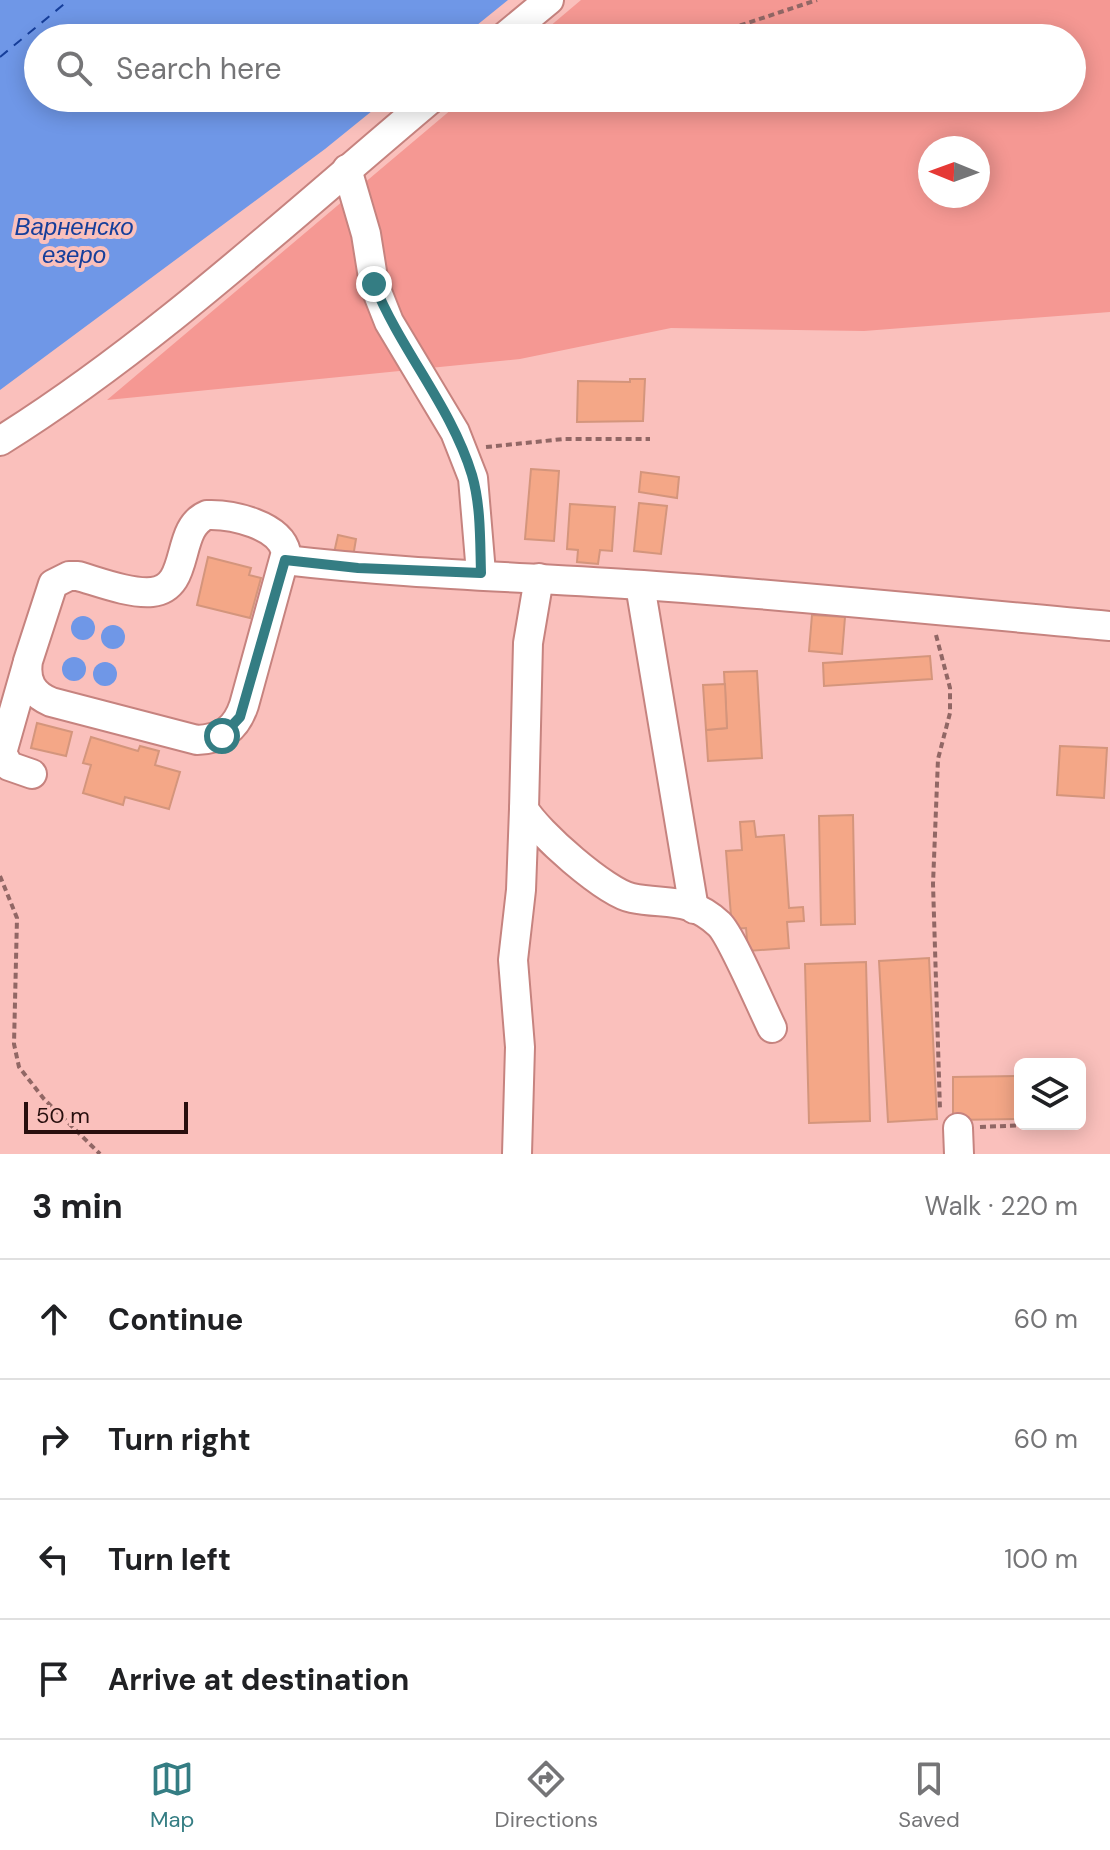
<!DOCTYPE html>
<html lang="en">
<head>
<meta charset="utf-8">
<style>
  body { margin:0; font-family:"DM Sans",sans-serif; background:#f2f2f2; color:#202124 }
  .controls { position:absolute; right:24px; bottom:24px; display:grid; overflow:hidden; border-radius:12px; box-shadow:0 4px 20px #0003 }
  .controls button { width:72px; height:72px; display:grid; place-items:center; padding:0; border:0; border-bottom:2px solid #e0e0e0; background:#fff; color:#202124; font:40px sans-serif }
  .compass { position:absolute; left:918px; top:136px; width:72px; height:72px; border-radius:50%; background:#fff; box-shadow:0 4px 20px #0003; rotate:271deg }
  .scale { position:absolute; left:24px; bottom:20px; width:164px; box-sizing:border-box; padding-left:8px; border:4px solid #280f0e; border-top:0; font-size:22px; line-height:28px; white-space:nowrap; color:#280f0e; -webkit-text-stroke:6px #fac0bc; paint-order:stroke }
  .stop { position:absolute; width:24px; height:24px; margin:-18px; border:6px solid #347d83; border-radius:50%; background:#fff }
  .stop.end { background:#347d83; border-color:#fff; box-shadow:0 2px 8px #0008 }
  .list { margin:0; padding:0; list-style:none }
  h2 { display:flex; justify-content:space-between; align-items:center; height:104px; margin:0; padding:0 32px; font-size:34px }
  h2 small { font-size:26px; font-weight:400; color:#757577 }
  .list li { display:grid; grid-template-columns:52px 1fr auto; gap:24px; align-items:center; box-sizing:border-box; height:120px; padding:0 32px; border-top:2px solid #e0e0e0 }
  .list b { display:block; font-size:30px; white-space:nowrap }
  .list em { font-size:26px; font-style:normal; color:#757577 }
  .icon { flex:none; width:44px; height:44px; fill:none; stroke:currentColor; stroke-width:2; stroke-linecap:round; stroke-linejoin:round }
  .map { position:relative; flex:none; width:1110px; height:1154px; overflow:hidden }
  .search { position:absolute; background:#fff; box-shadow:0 4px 20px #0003; left:24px; right:24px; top:24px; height:88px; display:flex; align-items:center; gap:20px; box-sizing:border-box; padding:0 28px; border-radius:44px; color:#757577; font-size:30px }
  .sheet { height:584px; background:#fff }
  nav { display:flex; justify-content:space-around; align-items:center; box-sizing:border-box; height:112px; border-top:2px solid #e0e0e0; background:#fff; font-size:22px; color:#757577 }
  nav a { display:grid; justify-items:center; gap:4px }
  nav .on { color:#347d83 }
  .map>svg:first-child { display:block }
</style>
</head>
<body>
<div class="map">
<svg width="1110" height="1154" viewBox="0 0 1110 1154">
  <rect width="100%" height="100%" fill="#fac0bc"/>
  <path fill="#f59893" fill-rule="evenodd" d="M581 0H1110V312L864 331 671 328 520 359 107 400 465 98H1072V38H536ZM930 148H978V196H930Z"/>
  <g fill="#6f97e7">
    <path d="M0 0H508L461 38H38V98H388L325 149 0 390Z"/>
    <circle cx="83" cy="628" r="12"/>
    <circle cx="113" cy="637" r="12"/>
    <circle cx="74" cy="669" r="12"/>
    <circle cx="105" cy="674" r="12"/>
  </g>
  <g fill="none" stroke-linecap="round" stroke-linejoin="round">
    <path stroke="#163e9a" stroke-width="2" stroke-dasharray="10 8" stroke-linecap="butt" d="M0 57 69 0"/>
  </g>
  <g fill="#f4a787" stroke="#d4957c" stroke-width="2">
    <path d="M630 379H645L643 421 577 422 578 381 630 382Z"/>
    <path d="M531 469 559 471 554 541 525 539Z"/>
    <path d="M641 472 679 477 677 498 639 492Z"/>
    <path d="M639 503 667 506 661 554 634 551Z"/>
    <path d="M570 504 615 507 612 551 600 550 598 564 577 562 578 550 567 549Z"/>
    <path d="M338 535 356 539 353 557 334 553Z"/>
    <path d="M208 557 251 568 249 575 261 578 250 618 197 605Z"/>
    <path d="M812 615 845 617 842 654 809 651Z"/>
    <path d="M930 656 932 679 824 686 823 663Z"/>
    <path d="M757 671 762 758 708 761 706 730 727 728 724 672Z"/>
    <path d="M725 684 727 728 706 730 703 685Z"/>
    <path d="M37 723 72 732 66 756 31 748Z"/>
    <path d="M91 737 138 751 140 746 159 751 155 765 180 772 169 809 125 797 123 805 83 793 91 765 83 763Z"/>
    <path d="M1060 746 1107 748 1104 798 1057 795Z"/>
    <path d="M853 815 855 924 821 925 819 816Z"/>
    <path d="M754 821 756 837 784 835 789 908 803 907 804 921 787 922 789 948 748 951 746 928 732 929 726 851 742 850 740 822Z"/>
    <path d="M929 958 937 1119 888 1122 879 961Z"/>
    <path d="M866 962 870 1121 809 1123 805 964Z"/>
    <path d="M1020 1076V1119L953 1120V1077Z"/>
  </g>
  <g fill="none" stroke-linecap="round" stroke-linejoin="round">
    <defs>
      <g id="minor">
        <path d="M503 38 549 0"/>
        <path d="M347 169 366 234 374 284 389 322 455 432 473 478 481 573"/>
        <path d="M0 441C151 347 295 213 432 98"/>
        <path d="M207 515C232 514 280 525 286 552L244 705C236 729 222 739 197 740L51 702C32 694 25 681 28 661L53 584 69 576H78C99 582 130 594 152 592 192 588 174 528 207 515Z"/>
        <path d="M285 560C404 574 524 577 643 585 799 596 954 612 1110 626"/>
        <path d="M539 578 528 643 524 809C537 832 606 893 632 898 665 905 689 896 719 924 731 935 762 1008 772 1028"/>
        <path d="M640 585 694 909"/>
        <path d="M27 665 2 753 9 766 32 774"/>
        <path d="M958 1128 959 1154"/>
        <path d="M517 1154 520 1047 513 960 521 890 524 809"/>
      </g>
    </defs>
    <use href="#minor" stroke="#c6837f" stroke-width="32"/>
    <g stroke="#916765" stroke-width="4" stroke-dasharray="6 4" stroke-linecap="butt">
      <path d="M702 38 817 0"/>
      <path d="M486 447 564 439H650"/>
      <path d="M936 635 950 688V713L938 759 933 884 940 1110"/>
      <path d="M0 876 17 918 14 1044 19 1067 44 1099 100 1154"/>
      <path d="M980 1127 1051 1124"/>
    </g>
    <use href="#minor" stroke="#fff" stroke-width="28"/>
  </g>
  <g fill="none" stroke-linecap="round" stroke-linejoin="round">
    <path stroke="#347d83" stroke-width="10" d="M222 736 240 717 285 560 358 568 481 573C480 541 481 506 472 475 451 406 401 351 374 284"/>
  </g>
  <g text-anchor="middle" stroke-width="8" stroke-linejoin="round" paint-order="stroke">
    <g font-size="24" font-style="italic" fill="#163e9a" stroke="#fac0bc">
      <text x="74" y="235">Варненско<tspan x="74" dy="28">езеро</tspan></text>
    </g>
  </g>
</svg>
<div class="controls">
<button><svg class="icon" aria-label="layers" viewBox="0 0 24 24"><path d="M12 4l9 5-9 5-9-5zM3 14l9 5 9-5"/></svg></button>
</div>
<svg class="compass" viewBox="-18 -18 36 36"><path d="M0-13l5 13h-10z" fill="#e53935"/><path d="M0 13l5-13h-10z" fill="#757577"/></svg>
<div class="scale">50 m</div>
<div class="stop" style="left:222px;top:736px"></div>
<div class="stop end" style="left:374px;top:284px"></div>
<div class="search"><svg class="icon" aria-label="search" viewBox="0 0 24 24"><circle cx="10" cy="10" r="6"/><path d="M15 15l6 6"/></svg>Search here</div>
</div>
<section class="sheet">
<h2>3 min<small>Walk · 220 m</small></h2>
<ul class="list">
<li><svg class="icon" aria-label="ahead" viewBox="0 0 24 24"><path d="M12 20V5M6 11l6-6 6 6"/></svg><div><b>Continue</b></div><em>60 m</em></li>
<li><svg class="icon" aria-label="right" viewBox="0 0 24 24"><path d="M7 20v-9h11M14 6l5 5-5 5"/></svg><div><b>Turn right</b></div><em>60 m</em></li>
<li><svg class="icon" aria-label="left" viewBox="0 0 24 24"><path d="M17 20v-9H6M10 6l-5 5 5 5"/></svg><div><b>Turn left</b></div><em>100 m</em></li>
<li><svg class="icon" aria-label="arrive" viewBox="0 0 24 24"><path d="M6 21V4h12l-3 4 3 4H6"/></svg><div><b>Arrive at destination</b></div></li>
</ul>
</section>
<nav>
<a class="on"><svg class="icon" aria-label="map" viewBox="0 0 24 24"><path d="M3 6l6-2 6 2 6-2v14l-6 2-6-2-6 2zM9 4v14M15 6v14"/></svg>Map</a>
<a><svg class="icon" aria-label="directions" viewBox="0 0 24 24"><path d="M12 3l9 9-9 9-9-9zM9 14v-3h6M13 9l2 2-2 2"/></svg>Directions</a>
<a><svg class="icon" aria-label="saved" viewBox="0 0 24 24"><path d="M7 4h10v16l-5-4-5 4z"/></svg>Saved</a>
</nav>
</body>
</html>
